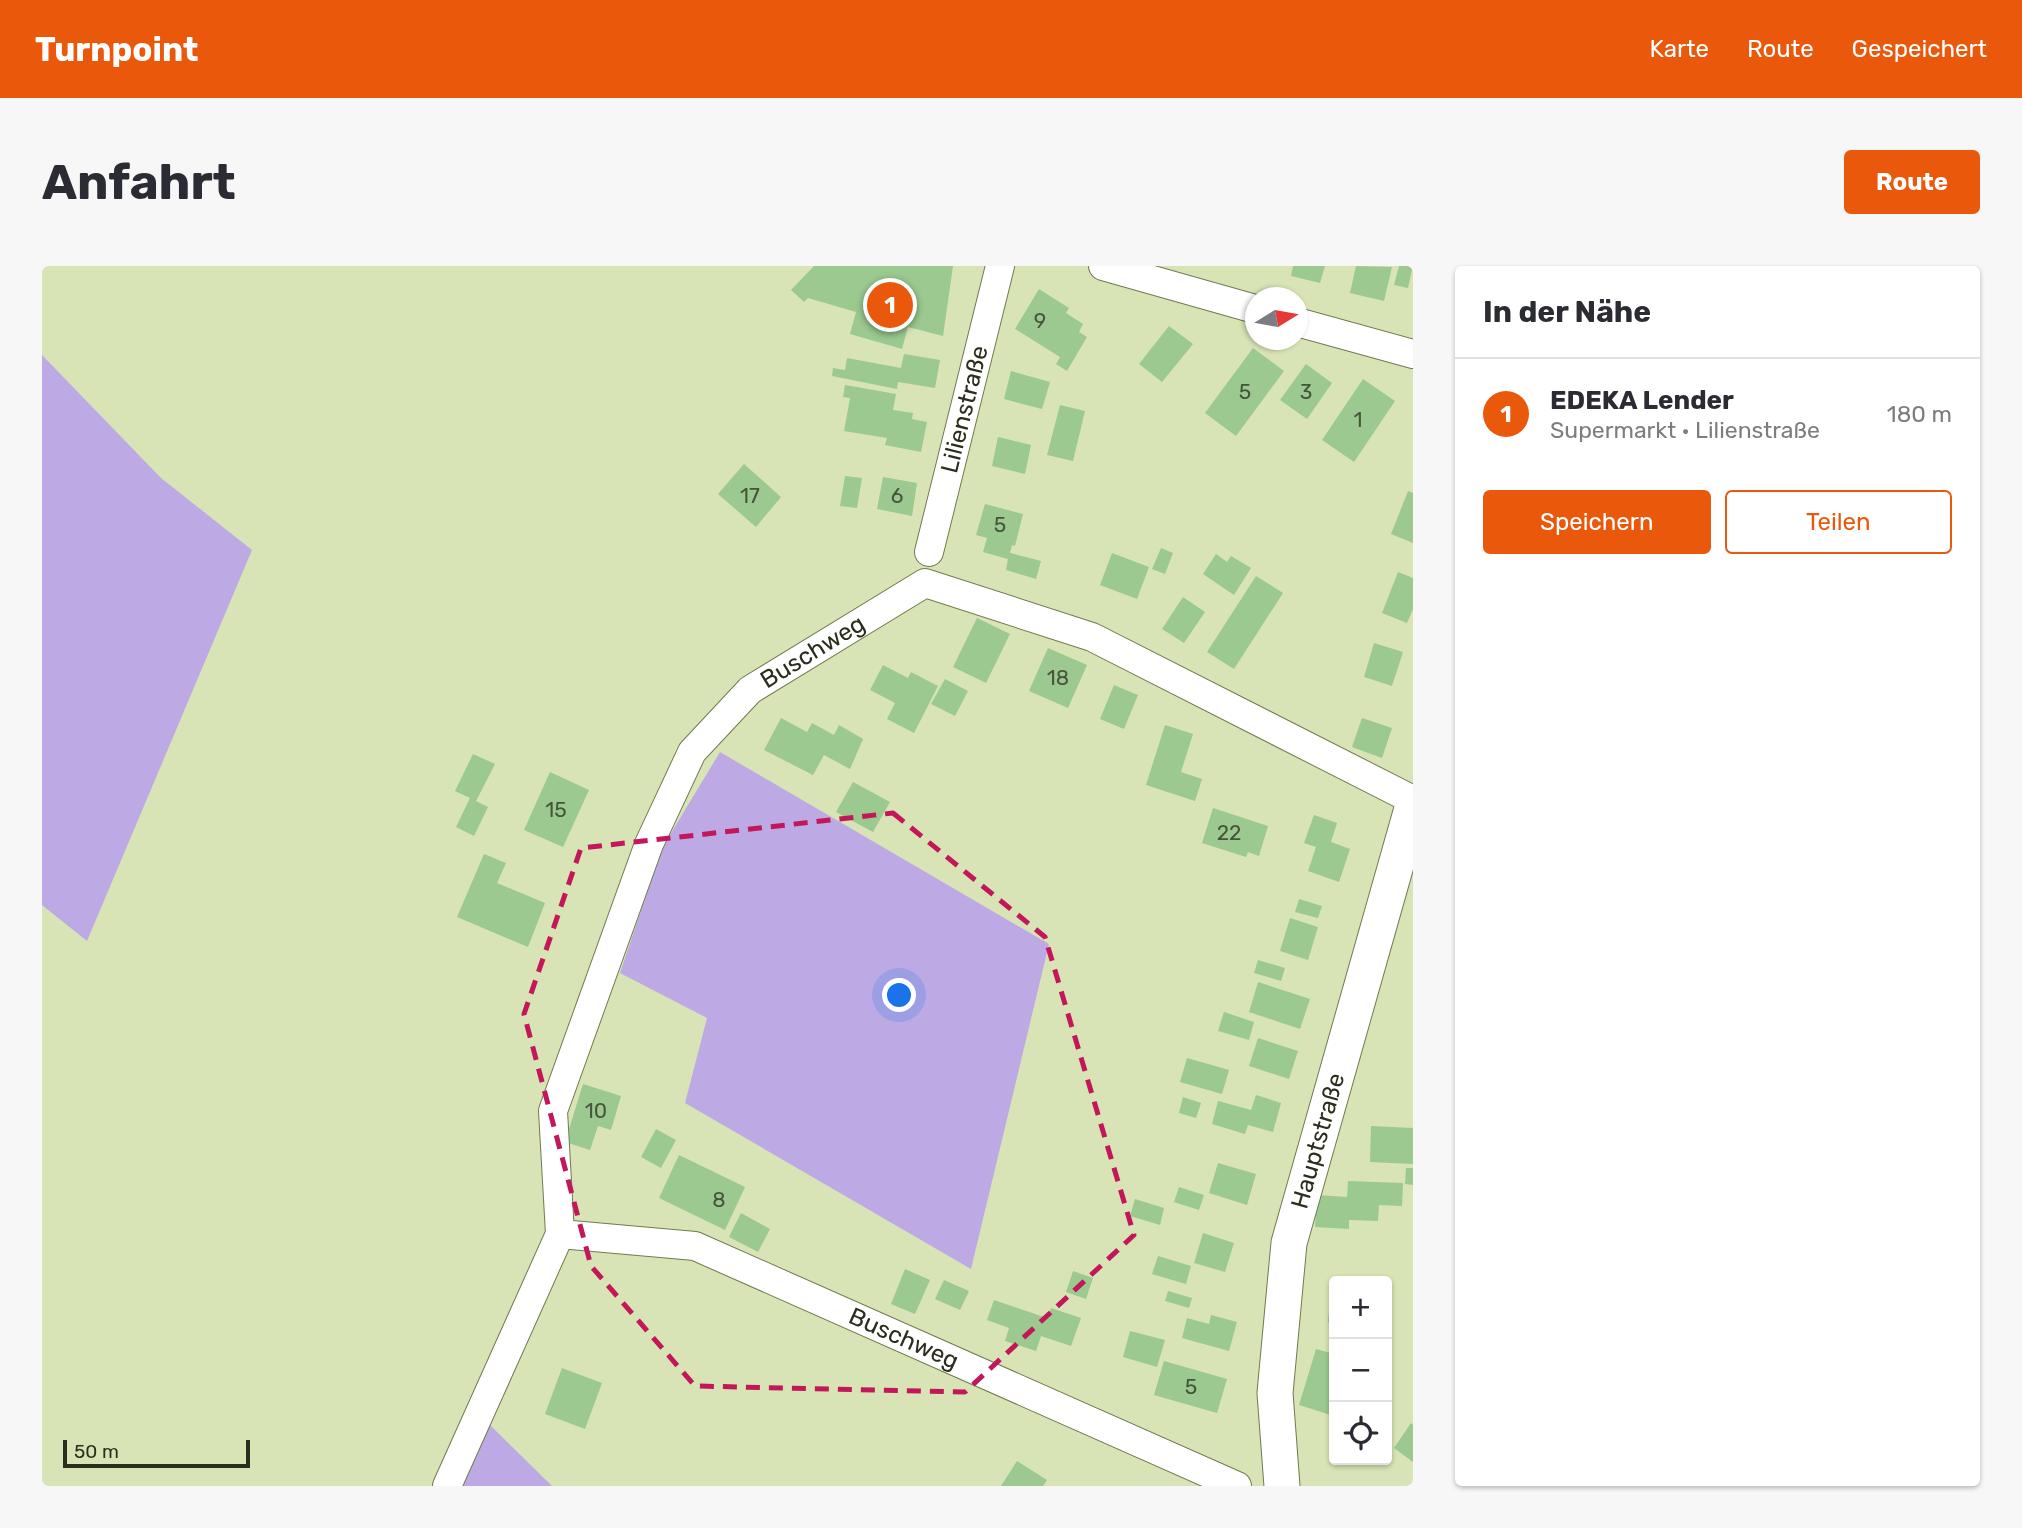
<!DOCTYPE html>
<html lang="de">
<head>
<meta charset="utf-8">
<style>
  body { margin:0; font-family:Rubik,sans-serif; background:#f7f7f7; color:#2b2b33 }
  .controls { position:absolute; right:21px; bottom:21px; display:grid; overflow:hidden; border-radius:7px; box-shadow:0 2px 5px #0004 }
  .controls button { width:63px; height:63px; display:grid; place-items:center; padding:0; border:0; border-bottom:2px solid #e1e1e2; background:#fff; color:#2b2b33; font:35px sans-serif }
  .compass { position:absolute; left:1203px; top:21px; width:63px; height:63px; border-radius:50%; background:#fff; box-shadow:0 2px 5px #0004; rotate:79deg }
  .scale { position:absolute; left:21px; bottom:18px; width:187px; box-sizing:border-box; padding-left:7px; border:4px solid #2a2e1c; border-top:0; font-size:19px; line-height:24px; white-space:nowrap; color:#2a2e1c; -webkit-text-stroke:5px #d8e4b5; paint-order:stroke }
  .you { position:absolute; left:858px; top:730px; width:24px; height:24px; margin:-18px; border:5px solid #fff; border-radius:50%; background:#1a73e8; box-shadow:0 0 0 10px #1a73e833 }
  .badge { display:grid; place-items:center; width:46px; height:46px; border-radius:50%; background:#ea580c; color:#fff; font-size:23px; font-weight:700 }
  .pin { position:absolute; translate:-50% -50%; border:4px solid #fff; box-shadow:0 2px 7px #0006 }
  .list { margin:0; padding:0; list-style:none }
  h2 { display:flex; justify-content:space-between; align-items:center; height:91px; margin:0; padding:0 28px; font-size:30px }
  h2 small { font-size:23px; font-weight:400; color:#7c7c81 }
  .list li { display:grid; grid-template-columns:46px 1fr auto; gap:21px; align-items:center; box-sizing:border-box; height:112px; padding:0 28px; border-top:2px solid #e1e1e2 }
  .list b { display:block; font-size:26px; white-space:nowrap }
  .list p { margin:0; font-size:23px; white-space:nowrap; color:#7c7c81 }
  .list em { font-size:23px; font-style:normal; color:#7c7c81 }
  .actions { display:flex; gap:14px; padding:21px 28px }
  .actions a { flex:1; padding:16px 0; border:2px solid #ea580c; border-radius:7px; text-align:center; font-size:24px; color:#ea580c }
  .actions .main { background:#ea580c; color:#fff }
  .icon { flex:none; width:38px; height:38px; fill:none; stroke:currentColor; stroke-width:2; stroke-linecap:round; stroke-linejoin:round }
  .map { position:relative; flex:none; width:1371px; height:1220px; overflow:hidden; border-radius:7px }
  header { display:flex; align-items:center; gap:42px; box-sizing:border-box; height:98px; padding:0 35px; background:#ea580c; color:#fff }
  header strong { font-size:33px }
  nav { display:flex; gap:38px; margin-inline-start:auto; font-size:24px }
  .intro { display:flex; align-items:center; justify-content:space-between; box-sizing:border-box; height:168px; padding:0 42px }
  h1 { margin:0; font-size:49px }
  .button { padding:18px 32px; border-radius:7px; background:#ea580c; color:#fff; font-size:24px; font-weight:700 }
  main { display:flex; gap:42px; padding:0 42px }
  aside { flex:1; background:#fff; border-radius:7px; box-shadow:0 2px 5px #0004 }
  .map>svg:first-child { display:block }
</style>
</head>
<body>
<header>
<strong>Turnpoint</strong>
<nav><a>Karte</a><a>Route</a><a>Gespeichert</a></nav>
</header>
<div class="intro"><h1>Anfahrt</h1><a class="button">Route</a></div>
<main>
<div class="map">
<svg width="1371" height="1220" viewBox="0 0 1371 1220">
  <rect width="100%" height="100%" fill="#d8e4b5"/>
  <g fill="#bdaae4">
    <path d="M0 89 119 212 210 284 45 675 0 639Z"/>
    <path d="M678 486 1007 678 929 1003 643 837 665 752 578 707 620 582Z"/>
    <path d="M446 1157 510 1220H420Z"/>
  </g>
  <g fill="#9bc990">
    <path d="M772 0H911L901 70 866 61 860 83 808 68 814 46 766 32 762 36 749 24Z"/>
    <path d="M1251 0H1283L1278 17 1249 10Z"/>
    <path d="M1314 0 1350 1 1342 35 1308 27Z"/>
    <path d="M1357 0H1371L1366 22 1352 19Z"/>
    <path d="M997 23 1027 42 1024 47 1041 58 1037 66 1045 71 1025 105 1014 98 1018 91 973 63Z"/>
    <path d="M1127 60 1151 78 1120 116 1097 98Z"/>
    <path d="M1211 82 1242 105 1194 170 1163 147Z"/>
    <path d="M862 88 898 94 893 122 856 116 855 123 790 110 791 102 803 104 805 92 859 102Z"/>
    <path d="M1264 98 1290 117 1265 153 1238 134Z"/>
    <path d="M969 105 1008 116 1000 143 962 133Z"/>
    <path d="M1321 113 1353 135 1312 196 1280 174Z"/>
    <path d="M803 119 854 128 851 144 871 147 870 153 885 156 879 186 843 179 845 172 802 165 808 132 801 131Z"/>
    <path d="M1018 139 1043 145 1031 195 1005 189Z"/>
    <path d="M956 171 989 179 983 208 950 200Z"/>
    <path d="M702 198 739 231 714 261 676 228Z"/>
    <path d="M803 210 820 212 815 242 798 240Z"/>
    <path d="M841 211 875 217 870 250 835 243Z"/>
    <path d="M1366 225 1371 227V277L1349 268Z"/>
    <path d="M943 238 981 248 973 280 970 279 968 287 999 295 994 313 964 304 966 293 941 286 945 272 934 269Z"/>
    <path d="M1119 282 1131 287 1123 308 1110 303Z"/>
    <path d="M1070 287 1107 301 1095 333 1058 319Z"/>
    <path d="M1174 288 1185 296 1189 290 1209 302 1192 329 1161 308Z"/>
    <path d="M1356 306 1371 312V343L1365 357 1340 347Z"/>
    <path d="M1214 310 1241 327 1192 403 1165 386Z"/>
    <path d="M1141 331 1163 346 1142 377 1120 363Z"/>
    <path d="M935 352 968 368 944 417 911 401Z"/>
    <path d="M1332 377 1361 386 1350 420 1322 411Z"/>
    <path d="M1006 382 1045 399 1026 442 987 425Z"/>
    <path d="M841 399 866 412 869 406 896 420 872 467 845 453 853 437 828 424Z"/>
    <path d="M903 413 926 425 913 450 889 438Z"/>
    <path d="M1072 419 1096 429 1082 463 1058 453Z"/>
    <path d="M739 452 765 466 770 457 792 469 797 459 821 473 808 503 782 489 771 509 722 484Z"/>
    <path d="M1320 452 1350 462 1340 492 1310 481Z"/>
    <path d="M1123 459 1151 468 1139 506 1160 513 1153 535 1104 519Z"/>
    <path d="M431 488 453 498 434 535 446 541 432 570 414 561 428 532 413 525Z"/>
    <path d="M508 506 547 524 521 581 482 564Z"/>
    <path d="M811 516 848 536 831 566 794 546Z"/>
    <path d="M1171 542 1226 560 1217 590 1206 586 1204 591 1160 577Z"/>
    <path d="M1272 549 1295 557 1289 576 1308 583 1297 616 1266 605 1274 581 1262 577Z"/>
    <path d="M442 588 464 597 455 617 503 637 486 681 415 651Z"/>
    <path d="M1257 633 1280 640 1276 652 1253 646Z"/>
    <path d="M1248 652 1276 661 1266 694 1238 685Z"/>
    <path d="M1216 694 1243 702 1239 715 1212 707Z"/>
    <path d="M1216 716 1268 733 1258 763 1207 746Z"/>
    <path d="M1182 746 1212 756 1207 774 1176 765Z"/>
    <path d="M1216 772 1256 785 1247 813 1207 800Z"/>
    <path d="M1145 792 1187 804 1180 828 1138 816Z"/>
    <path d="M541 818 579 830 569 864 556 860 548 884 523 876Z"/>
    <path d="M1214 829 1239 837 1231 866 1206 859 1203 868 1170 858 1176 835 1209 844Z"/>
    <path d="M1141 831 1159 837 1154 852 1137 847Z"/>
    <path d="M1329 860 1371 862V898L1328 896Z"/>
    <path d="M614 863 634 874 619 902 599 891Z"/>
    <path d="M637 889 703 921 683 964 617 932Z"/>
    <path d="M1176 897 1214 908 1205 939 1167 927Z"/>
    <path d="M1364 902H1371V919L1363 918Z"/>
    <path d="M1306 915 1361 917 1360 940 1337 939 1336 955 1307 954V963L1273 961 1275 929 1305 931Z"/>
    <path d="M1137 921 1162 929 1157 944 1132 936Z"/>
    <path d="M1093 933 1122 942 1118 959 1088 950Z"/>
    <path d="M699 947 728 963 716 986 687 971Z"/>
    <path d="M1161 967 1192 977 1183 1006 1152 997Z"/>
    <path d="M1116 990 1149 1000 1144 1018 1110 1008Z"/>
    <path d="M863 1003 888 1014 873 1048 849 1038Z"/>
    <path d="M1031 1005 1051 1012 1044 1033 1024 1026Z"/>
    <path d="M1290 1012H1292V1057L1286 1056Z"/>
    <path d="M902 1014 927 1025 918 1044 893 1033Z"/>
    <path d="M1126 1025 1150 1032 1147 1042 1123 1035Z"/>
    <path d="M952 1034 1005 1052 1009 1042 1039 1052 1029 1080 999 1070 994 1085 963 1075 967 1062 945 1054Z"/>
    <path d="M1169 1049 1195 1056 1187 1085 1140 1072 1145 1052 1167 1058Z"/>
    <path d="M1088 1065 1123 1074 1115 1101 1081 1091Z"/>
    <path d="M1274 1083 1292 1088V1150L1257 1139Z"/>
    <path d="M1122 1095 1185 1113 1175 1147 1112 1129Z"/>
    <path d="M520 1102 560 1117 543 1163 503 1148Z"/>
    <path d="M1369 1157 1371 1159V1196L1352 1182Z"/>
    <path d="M975 1195 1005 1214 1001 1220H959Z"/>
  </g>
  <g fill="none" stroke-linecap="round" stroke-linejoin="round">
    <defs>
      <g id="minor">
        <path d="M1061 0 1213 43"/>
        <path d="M1255 56 1371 88"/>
        <path id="s1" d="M887 286 958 0"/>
        <path id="s2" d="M518 968 653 980 1195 1220"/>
        <path id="s3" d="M405 1220 518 968 511 845 607 578 650 486 708 424 883 317 1050 371 1371 534"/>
      </g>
      <g id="tertiary">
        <path id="s4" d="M1240 1220 1233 1127 1247 977 1371 539"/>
      </g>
    </defs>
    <use href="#minor" stroke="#707a50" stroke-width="30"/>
    <use href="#tertiary" stroke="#707a50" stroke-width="37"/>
    <use href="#minor" stroke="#fff" stroke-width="28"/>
    <use href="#tertiary" stroke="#fff" stroke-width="35"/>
  </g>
  <path fill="none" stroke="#c2185b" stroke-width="5" stroke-dasharray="14 9" stroke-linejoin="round" d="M851 547 1003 671 1092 969 923 1126 653 1120 549 1000 482 748 539 582Z"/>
  <g text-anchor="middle" stroke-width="5" stroke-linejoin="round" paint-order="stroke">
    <g font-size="21" fill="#465539">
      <text x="998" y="62">9</text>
      <text x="1203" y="133">5</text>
      <text x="1264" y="133">3</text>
      <text x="1316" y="161">1</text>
      <text x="708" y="237">17</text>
      <text x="855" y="237">6</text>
      <text x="958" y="266">5</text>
      <text x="1016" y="419">18</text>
      <text x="514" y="551">15</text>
      <text x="1187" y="574">22</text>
      <text x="554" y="852">10</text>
      <text x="677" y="941">8</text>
      <text x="1149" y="1128">5</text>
    </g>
    <g font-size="24" fill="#2a2e1c" stroke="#d8e4b5">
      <text dy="8" stroke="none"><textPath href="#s1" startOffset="147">Lilienstraße</textPath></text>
      <text dy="8" stroke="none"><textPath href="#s3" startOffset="943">Buschweg</textPath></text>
      <text dy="8" stroke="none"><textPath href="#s4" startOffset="350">Hauptstraße</textPath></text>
      <text dy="8" stroke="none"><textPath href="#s2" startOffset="364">Buschweg</textPath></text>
    </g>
  </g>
</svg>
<div class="controls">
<button>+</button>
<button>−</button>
<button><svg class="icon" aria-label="locate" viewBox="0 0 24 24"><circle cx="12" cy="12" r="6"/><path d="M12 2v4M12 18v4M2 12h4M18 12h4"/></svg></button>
</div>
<svg class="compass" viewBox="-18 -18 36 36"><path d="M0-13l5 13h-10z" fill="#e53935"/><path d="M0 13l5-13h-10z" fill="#7c7c81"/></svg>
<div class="scale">50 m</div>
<div class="you"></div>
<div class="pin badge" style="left:848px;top:39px">1</div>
</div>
<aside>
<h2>In der Nähe<small></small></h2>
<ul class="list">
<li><span class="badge">1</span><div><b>EDEKA Lender</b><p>Supermarkt · Lilienstraße</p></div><em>180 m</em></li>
</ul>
<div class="actions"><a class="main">Speichern</a><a>Teilen</a></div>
</aside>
</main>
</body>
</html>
